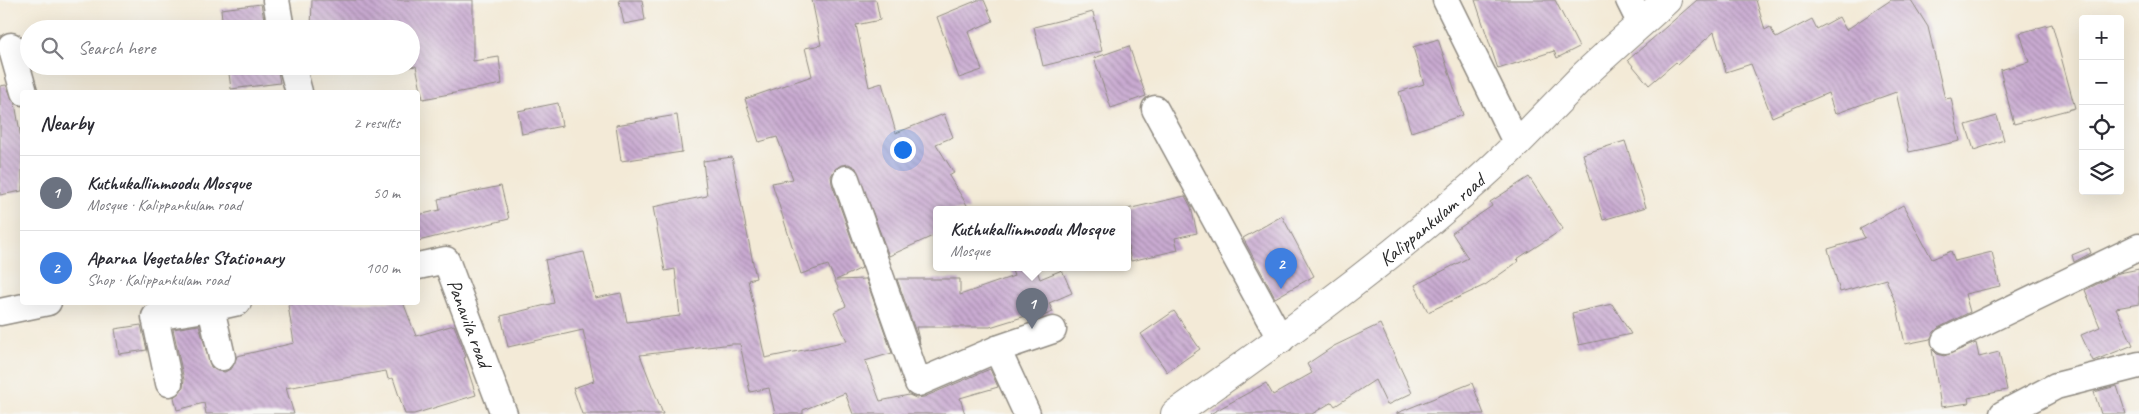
<!DOCTYPE html>
<html lang="en">
<head>
<meta charset="utf-8">
<style>
  body { margin:0; font-family:Caveat,sans-serif; background:#f7f7f7; color:#2b2b33 }
  .controls { position:absolute; right:15px; top:15px; display:grid; overflow:hidden; border-radius:5px; box-shadow:0 5px 20px #0002 }
  .controls button { width:45px; height:45px; display:grid; place-items:center; padding:0; border:0; border-bottom:1px solid #e1e1e2; background:#fff; color:#2b2b33; font:25px sans-serif }
  .you { position:absolute; left:902px; top:149px; width:18px; height:18px; margin:-12px; border:4px solid #fff; border-radius:50%; background:#1a73e8; box-shadow:0 0 0 8px #1a73e833 }
  .badge { display:grid; place-items:center; width:32px; height:32px; border-radius:50%; background:#0f766e; color:#fff; font-size:16px; font-weight:700 }
  .pin { position:absolute; translate:-50% -41px; filter:drop-shadow(0 1px 2px #0008) }
  .pin::after { content:''; position:absolute; top:26px; width:18px; height:15px; background:inherit; clip-path:polygon(0 0,100% 0,50% 100%) }
  .popup { position:absolute; left:933px; top:206px; width:198px; height:65px; box-sizing:border-box; display:grid; place-content:center; border-radius:5px; background:#fff; filter:drop-shadow(0 1px 4px #0005); font-size:16px; white-space:nowrap; color:#7c7c81 }
  .popup b { font-size:19px; color:#2b2b33 }
  .popup::after { content:''; position:absolute; left:50%; top:100%; margin-left:-10px; border:10px solid transparent; border-top-color:#fff }
  .list { margin:0; padding:0; list-style:none }
  h2 { display:flex; justify-content:space-between; align-items:center; height:65px; margin:0; padding:0 20px; font-size:21px }
  h2 small { font-size:16px; font-weight:400; color:#7c7c81 }
  .list li { display:grid; grid-template-columns:32px 1fr auto; gap:15px; align-items:center; box-sizing:border-box; height:75px; padding:0 20px; border-top:1px solid #e1e1e2 }
  .list b { display:block; font-size:19px; white-space:nowrap }
  .list p { margin:0; font-size:16px; white-space:nowrap; color:#7c7c81 }
  .list em { font-size:16px; font-style:normal; color:#7c7c81 }
  .icon { flex:none; width:28px; height:28px; fill:none; stroke:currentColor; stroke-width:2; stroke-linecap:round; stroke-linejoin:round }
  .map { position:relative; flex:none; width:2139px; height:414px; overflow:hidden }
  .search { position:absolute; background:#fff; box-shadow:0 5px 20px #0002; left:20px; top:20px; width:400px; height:55px; display:flex; align-items:center; gap:12px; box-sizing:border-box; padding:0 18px; border-radius:28px; color:#7c7c81; font-size:19px }
  .panel { position:absolute; background:#fff; box-shadow:0 5px 20px #0002; left:20px; top:90px; width:400px; height:215px; border-radius:5px }
  .map>svg:first-child { display:block }
</style>
</head>
<body>
<div class="map">
<svg width="2139" height="414" viewBox="0 0 2139 414">
  <defs>
    <pattern id="building-back-hatch" width="6" height="6" patternUnits="userSpaceOnUse" patternTransform="scale(1.25)"><rect width="6" height="6" fill="#c9aad1"/><path d="M-1 5l2 2M0 0l6 6M5-1l2 2" fill="none" stroke="#a38baa"/></pattern>
  </defs>
  <rect width="100%" height="100%" fill="#f6f6f2"/>
  <filter id="ink" filterUnits="userSpaceOnUse"><feTurbulence type="fractalNoise" baseFrequency=".02" numOctaves="2"/><feDisplacementMap in="SourceGraphic" scale="10" xChannelSelector="R" yChannelSelector="G"/><feConvolveMatrix kernelMatrix="1 2 1 2 8 2 1 2 1" color-interpolation-filters="sRGB"/></filter>
  <filter id="wash" filterUnits="userSpaceOnUse"><feTurbulence type="fractalNoise" baseFrequency=".0096" numOctaves="4" result="noise"/><feDisplacementMap in="SourceGraphic" scale="20" xChannelSelector="R" yChannelSelector="G"/><feGaussianBlur stdDeviation="1.12" result="paint"/><feColorMatrix in="noise" values="0 0 0 0 0 0 0 0 0 0 0 0 0 0 0 0 0 1.4 0 .05"/><feComposite in="paint" operator="in"/></filter>
  <g filter="url(#wash)">
    <rect width="100%" height="100%" fill="#f3ead7"/>
    <g id="blocks">
      <g fill="url(#building-back-hatch)">
        <path d="M312 0H473V61L499 57 502 84 423 99 416 66 395 69V66H411V29H311Z"/>
        <path d="M619 0H642L645 20 624 24Z"/>
        <path d="M812 0H876L880 20 856 25 869 87 882 83 896 133 944 114 953 137 936 144 954 173 949 176 970 210H937V234L889 256 856 168 849 164 841 165 835 169 831 176 832 184 862 268 836 280 866 279 892 353 865 361 880 401 909 395 916 398 924 397 990 369 998 387 960 398 965 414H853L845 393 803 410V414H775L769 388 750 392 740 344H732L640 355 663 414H582L573 388 594 381 583 330 508 347 501 316 554 303 545 260 584 252 595 298 621 293 627 322 680 316 675 269 665 271 653 207 707 196 703 161 732 157 756 278 748 280 765 358 847 341 834 312 846 306 828 265 801 274 772 183 793 179 777 137 759 142 745 99 812 76 805 48 821 45Z"/>
        <path d="M978 0H984L993 21 968 32 982 70 959 78 937 17Z"/>
        <path d="M1475 0H1555L1579 47 1557 58 1554 51 1498 69Z"/>
        <path d="M1697 0H1756L1765 30 1770 27 1776 38 1812 19 1817 29 1839 17 1846 30 1891 0H1911L1928 27 1945 99 1951 98 1960 141 1909 152 1896 92 1835 114 1828 93 1772 117 1751 64 1726 72 1714 32 1678 64 1676 62 1649 85 1628 60Z"/>
        <path d="M261 4 266 29H223L221 9Z"/>
        <path d="M1093 12 1102 51 1043 66 1034 27Z"/>
        <path d="M2052 24 2075 108 2014 124 2000 70 2029 62 2020 33Z"/>
        <path d="M1438 39 1463 115 1411 132 1399 92 1424 84 1413 47Z"/>
        <path d="M1129 46 1146 96 1111 108 1094 58Z"/>
        <path d="M228 66H277L280 83 231 89Z"/>
        <path d="M6 85 15 103 22 144V191L0 195V86Z"/>
        <path d="M558 103 562 126 522 134 518 111Z"/>
        <path d="M677 115 682 152 621 161 616 125Z"/>
        <path d="M1997 116 2004 140 1974 150 1966 125Z"/>
        <path d="M1625 141 1646 207 1603 220 1583 154Z"/>
        <path d="M1529 177 1563 229 1517 259 1519 261 1485 285 1428 312 1415 285 1468 258 1452 233 1492 206 1490 202Z"/>
        <path d="M501 186 509 219 418 241V215L440 210 438 199Z"/>
        <path d="M1185 196 1191 207 1197 233 1175 238 1178 250 1131 261 1127 242V209Z"/>
        <path d="M1903 205 1932 259 1951 251 1955 261 1992 252 2000 286 1965 294 1970 312 1938 328 1930 339 1905 344 1897 307 1886 279 1840 292 1828 249 1865 238 1860 229Z"/>
        <path d="M1282 216 1314 276 1275 298 1243 238Z"/>
        <path d="M2089 248 2091 253 2074 262 2072 255Z"/>
        <path d="M1011 268H1036L1040 279 1062 270 1072 293 1049 303 1053 312 1031 321 1029 315 990 327H916L920 344 897 279H960V295L1014 276Z"/>
        <path d="M2139 269V304L2116 308 2133 345 2093 361 2081 335 2100 327 2085 290 2119 273Z"/>
        <path d="M300 302H403L416 336 454 325 466 357 464 358 476 395 414 414H405L393 378 388 379 386 371 286 388 294 414H206L204 403 177 410 174 397 183 388 184 380 173 329 199 325 211 367 217 371 225 372 232 368 237 356 294 343 288 305Z"/>
        <path d="M1612 304 1631 334 1579 345 1572 313Z"/>
        <path d="M1174 311 1200 349 1167 372 1141 334Z"/>
        <path d="M1380 324 1412 393 1387 405 1375 380 1335 406 1332 402 1312 414H1210L1266 383 1273 395 1312 373 1307 364 1334 346Z"/>
        <path d="M141 325 147 350 119 354 115 329Z"/>
        <path d="M1976 343 1979 357 1999 352 2007 390 1968 398 1969 403 1941 407 1932 349 1937 354 1944 356Z"/>
        <path d="M1472 383 1484 414H1397V413Z"/>
        <path d="M2117 386 2126 414H2101L2094 392Z"/>
      </g>
    </g>
  </g>
  <g filter="url(#ink)">
    <use href="#blocks" fill-opacity="0" stroke="#8f8a81" stroke-width="1"/>
    <g fill="none" stroke-linecap="round" stroke-linejoin="round">
      <defs>
        <g id="minor">
          <path d="M276 0 281 29"/>
          <path d="M1446 0 1517 144"/>
          <path d="M1629 0 1641 24"/>
          <path d="M11 46 24 92"/>
          <path d="M292 66 299 92"/>
          <path d="M1155 109 1281 340"/>
          <path d="M846 179 918 383 997 349 1027 414"/>
          <path id="s1" d="M418 266 446 260 504 414"/>
          <path d="M0 312 48 302"/>
          <path d="M1945 341 2139 247"/>
          <path d="M997 349 1053 330"/>
          <path d="M222 357 211 308 238 302"/>
          <path d="M169 383 155 317 211 308"/>
          <path d="M2003 414 2056 386 2139 365"/>
        </g>
        <g id="tertiary">
          <path id="s2" d="M1175 414C1275 343 1374 272 1466 191 1507 156 1543 117 1580 79 1608 52 1638 27 1667 0"/>
        </g>
      </defs>
      <use href="#minor" stroke="#8f8a81" stroke-width="29"/>
      <use href="#tertiary" stroke="#8f8a81" stroke-width="30"/>
      <use href="#minor" stroke="#fff" stroke-width="26"/>
      <use href="#tertiary" stroke="#fff" stroke-width="28"/>
    </g>
  </g>
  <g text-anchor="middle" stroke-width="4.5" stroke-linejoin="round" paint-order="stroke">
    <g font-size="20" fill="#2b2b2b" stroke="#f6f6f2">
      <text dy="7" stroke="none"><textPath href="#s2" startOffset="322">Kalippankulam road</textPath></text>
      <text dy="7" stroke="none"><textPath href="#s1" startOffset="96">Panavila road</textPath></text>
    </g>
  </g>
</svg>
<div class="controls">
<button>+</button>
<button>−</button>
<button><svg class="icon" aria-label="locate" viewBox="0 0 24 24"><circle cx="12" cy="12" r="6"/><path d="M12 2v4M12 18v4M2 12h4M18 12h4"/></svg></button>
<button><svg class="icon" aria-label="layers" viewBox="0 0 24 24"><path d="M12 4l9 5-9 5-9-5zM3 14l9 5 9-5"/></svg></button>
</div>
<div class="you"></div>
<div class="pin badge" style="left:1032px;top:329px;background:#6b7280">1</div>
<div class="popup"><b>Kuthukallinmoodu Mosque</b>Mosque</div>
<div class="pin badge" style="left:1281px;top:289px;background:#3f7fe0">2</div>
<div class="search"><svg class="icon" aria-label="search" viewBox="0 0 24 24"><circle cx="10" cy="10" r="6"/><path d="M15 15l6 6"/></svg>Search here</div>
<section class="panel">
<h2>Nearby<small>2 results</small></h2>
<ul class="list">
<li><span class="badge" style="background:#6b7280">1</span><div><b>Kuthukallinmoodu Mosque</b><p>Mosque · Kalippankulam road</p></div><em>50 m</em></li>
<li><span class="badge" style="background:#3f7fe0">2</span><div><b>Aparna Vegetables Stationary</b><p>Shop · Kalippankulam road</p></div><em>100 m</em></li>
</ul>
</section>
</div>
</body>
</html>
